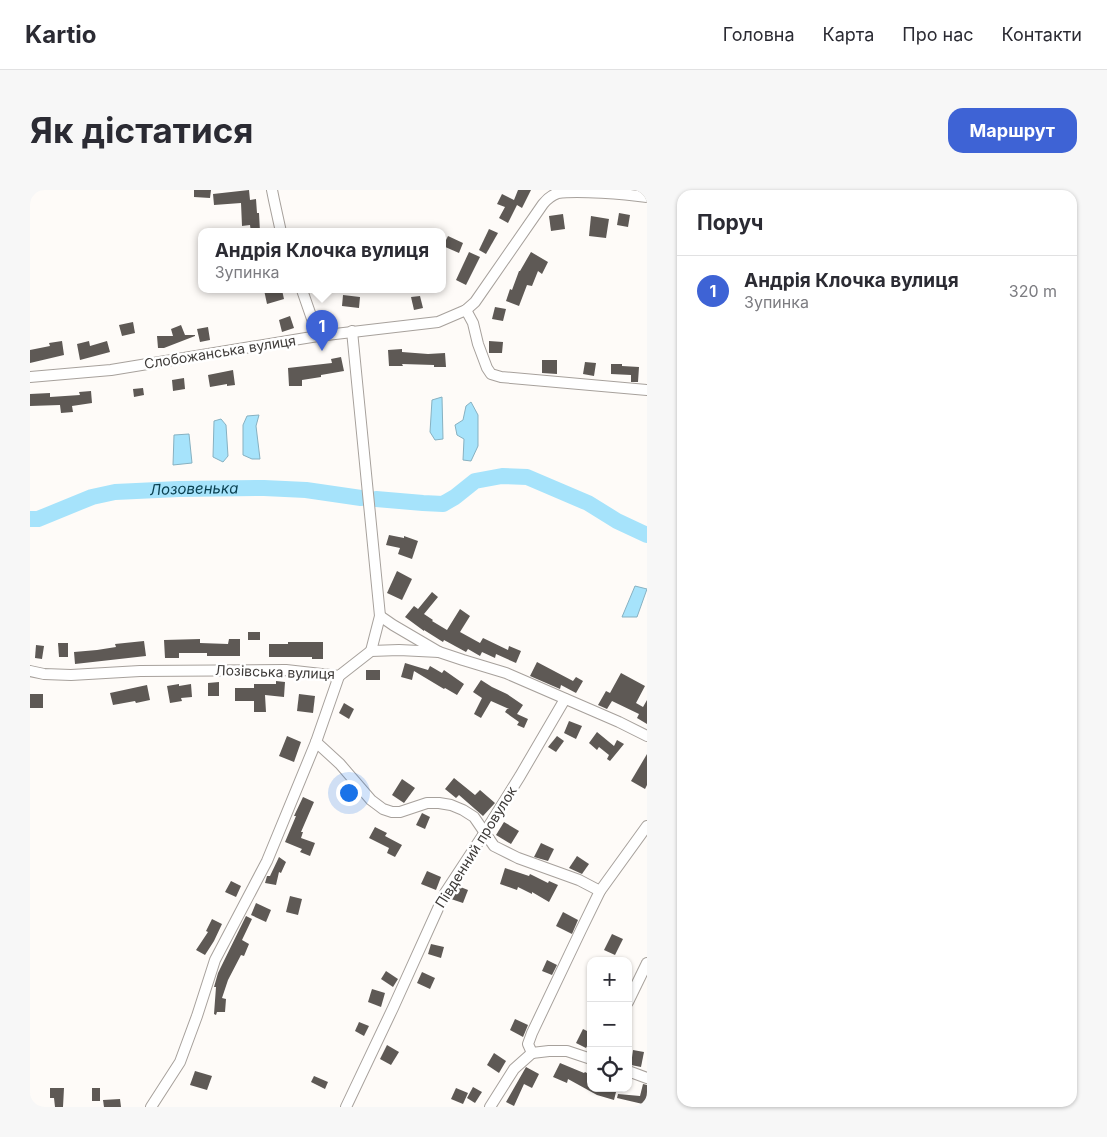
<!DOCTYPE html>
<html lang="uk">
<head>
<meta charset="utf-8">
<style>
  body { margin:0; font-family:Inter,sans-serif; background:#f7f7f7; color:#2b2b33 }
  .controls { position:absolute; right:15px; bottom:15px; display:grid; overflow:hidden; border-radius:10px; box-shadow:0 1px 4px #0004 }
  .controls button { width:45px; height:45px; display:grid; place-items:center; padding:0; border:0; border-bottom:1px solid #e1e1e2; background:#fff; color:#2b2b33; font:25px sans-serif }
  .you { position:absolute; left:318px; top:602px; width:18px; height:18px; margin:-12px; border:4px solid #fff; border-radius:50%; background:#1a73e8; box-shadow:0 0 0 8px #1a73e833 }
  .badge { display:grid; place-items:center; width:32px; height:32px; border-radius:50%; background:#3e63d5; color:#fff; font-size:16px; font-weight:700 }
  .pin { position:absolute; translate:-50% -41px; filter:drop-shadow(0 1px 2px #0008) }
  .pin::after { content:''; position:absolute; top:26px; width:18px; height:15px; background:inherit; clip-path:polygon(0 0,100% 0,50% 100%) }
  .popup { position:absolute; left:168px; top:38px; width:248px; height:65px; box-sizing:border-box; display:grid; place-content:center; border-radius:10px; background:#fff; filter:drop-shadow(0 1px 4px #0005); font-size:16px; white-space:nowrap; color:#7c7c81 }
  .popup b { font-size:19px; color:#2b2b33 }
  .popup::after { content:''; position:absolute; left:50%; top:100%; margin-left:-10px; border:10px solid transparent; border-top-color:#fff }
  .list { margin:0; padding:0; list-style:none }
  h2 { display:flex; justify-content:space-between; align-items:center; height:65px; margin:0; padding:0 20px; font-size:21px }
  h2 small { font-size:16px; font-weight:400; color:#7c7c81 }
  .list li { display:grid; grid-template-columns:32px 1fr auto; gap:15px; align-items:center; box-sizing:border-box; height:70px; padding:0 20px; border-top:1px solid #e1e1e2 }
  .list b { display:block; font-size:19px; white-space:nowrap }
  .list p { margin:0; font-size:16px; white-space:nowrap; color:#7c7c81 }
  .list em { font-size:16px; font-style:normal; color:#7c7c81 }
  .icon { flex:none; width:28px; height:28px; fill:none; stroke:currentColor; stroke-width:2; stroke-linecap:round; stroke-linejoin:round }
  .map { position:relative; flex:none; width:617px; height:917px; overflow:hidden; border-radius:15px }
  header { display:flex; align-items:center; gap:30px; box-sizing:border-box; height:70px; padding:0 25px; background:#fff; border-bottom:1px solid #e1e1e2 }
  header strong { font-size:24px }
  nav { display:flex; gap:28px; margin-inline-start:auto; font-size:18px }
  .intro { display:flex; align-items:center; justify-content:space-between; box-sizing:border-box; height:120px; padding:0 30px }
  h1 { margin:0; font-size:35px }
  .button { padding:12px 22px; border-radius:15px; background:#3e63d5; color:#fff; font-size:18px; font-weight:700 }
  main { display:flex; gap:30px; padding:0 30px }
  aside { flex:1; background:#fff; border-radius:15px; box-shadow:0 1px 4px #0004 }
  .map>svg:first-child { display:block }
</style>
</head>
<body>
<header>
<strong>Kartio</strong>
<nav><a>Головна</a><a>Карта</a><a>Про нас</a><a>Контакти</a></nav>
</header>
<div class="intro"><h1>Як дістатися</h1><a class="button">Маршрут</a></div>
<main>
<div class="map">
<svg width="617" height="917" viewBox="0 0 617 917">
  <rect width="100%" height="100%" fill="#fefbf8"/>
  <g fill="#a6e3fb" stroke="#87b1c1">
    <path d="M412 207 413 249 405 250 400 242 402 210Z"/>
    <path d="M441 212 448 225V256L441 271 433 270 434 249 427 245 425 235 433 230 436 216Z"/>
    <path d="M229 225 226 236 230 269H222L213 265V235L217 226Z"/>
    <path d="M191 229 196 235 198 266 193 272 183 267 184 231Z"/>
    <path d="M159 244 162 273 143 275 144 245Z"/>
    <path d="M605 396 617 399 607 427H592Z"/>
  </g>
  <g fill="none" stroke-linecap="round" stroke-linejoin="round">
    <g stroke="#a6e3fb" stroke-width="16">
      <path d="M346 309 393 313 413 314 425 307 445 291 472 286 497 287 558 313 587 331 617 345"/>
      <path id="s1" d="M0 329H8L62 307 85 302 149 299 234 298 276 300 331 308"/>
    </g>
  </g>
  <g fill="#5e5955">
    <path d="M164 0H181L180 8 164 7Z"/>
    <path d="M219 0 220 10 226 9 227 23H229L230 42H221L220 35 212 36 211 13 184 15 183 4Z"/>
    <path d="M488 0H501L492 18 487 15 478 33 469 28 475 17 467 14 472 4 484 10Z"/>
    <path d="M589 23 600 25 598 37 587 35Z"/>
    <path d="M533 24 535 39 521 41 519 26Z"/>
    <path d="M561 26 579 29 576 48 559 46Z"/>
    <path d="M459 39 468 43 456 64 449 60Z"/>
    <path d="M418 46 433 53 429 63 413 56Z"/>
    <path d="M439 62 450 67 436 95 426 90Z"/>
    <path d="M501 62 518 72 512 84 508 81 502 96 497 95 489 116 476 111 480 99 482 100 489 81H490Z"/>
    <path d="M234 100H252L254 109 237 114Z"/>
    <path d="M313 105 330 107 329 118 312 116Z"/>
    <path d="M390 106 393 118 384 120 381 107Z"/>
    <path d="M465 117 476 119 473 131 462 129Z"/>
    <path d="M260 126 264 138 252 142 249 130Z"/>
    <path d="M103 132 105 143 92 146 89 135Z"/>
    <path d="M151 135 155 145H165V146L134 158H128L127 146H143L141 139Z"/>
    <path d="M178 137 180 150 170 152 167 139Z"/>
    <path d="M32 151 34 165 0 173V160L20 156 19 153Z"/>
    <path d="M59 151 60 156 77 151 80 162 50 170 47 154Z"/>
    <path d="M459 151 473 152 472 163H459Z"/>
    <path d="M372 159V162L398 164 415 163 416 177H404V175L372 174 373 176H359L358 160Z"/>
    <path d="M311 167 314 181 291 185V187L272 190V196H259L258 178 302 173 301 169Z"/>
    <path d="M512 170H527V184L512 183Z"/>
    <path d="M555 172 566 173 564 186 553 184Z"/>
    <path d="M581 174H592V176L609 177 608 192H601V185L581 184Z"/>
    <path d="M203 180 205 195 197 196V194L180 197 178 185Z"/>
    <path d="M154 188 155 199 143 201 142 190Z"/>
    <path d="M113 198 114 205 104 207 103 199Z"/>
    <path d="M61 201 62 213 42 216 43 222 31 223 30 215 0 216V204L20 203V207L50 205 49 202Z"/>
    <path d="M359 345 374 348V346L388 351 382 369 368 364 370 358 356 355Z"/>
    <path d="M367 381 382 389 372 410 357 403Z"/>
    <path d="M402 402 408 407 394 424 403 430 402 431 417 440 430 419 440 426 430 442 450 453 453 448 478 460 479 456 491 461 486 473 466 464 465 468 452 462 450 466 438 459 436 462 414 450 413 452 394 440V441L375 427 384 416 388 419Z"/>
    <rect x="218" y="442" width="12" height="8"/>
    <path d="M170 449V453L198 454 199 449H210V466H177V463H149V468H135L134 450Z"/>
    <path d="M114 451 116 466 45 474 44 462 67 460 86 457 85 454Z"/>
    <path d="M258 452H293V469H282V467H239V454H258Z"/>
    <path d="M28 453H38V467H29Z"/>
    <path d="M6 455 14 456 12 469 5 468Z"/>
    <path d="M507 472 543 491 546 487 553 491 546 503 531 495 530 499 500 486Z"/>
    <path d="M375 473 398 480 400 476 412 483 414 480 434 494 427 505 415 498 414 499 384 481 382 490 371 487Z"/>
    <rect x="336" y="480" width="14" height="10"/>
    <path d="M591 483 615 496 606 513 613 517 617 510V534L607 528 609 524 582 511 577 519 568 515 576 501 580 503Z"/>
    <path d="M451 490 462 497 477 504 493 515 487 524 498 529 494 538 487 535 489 532 475 522 477 519H479L461 511 451 528 444 524 452 508 443 502Z"/>
    <path d="M246 491 255 492 254 507 235 505 236 522H224V511H205V498H224V494H246Z"/>
    <path d="M189 492V506H178V493Z"/>
    <path d="M149 494V496L161 494 162 507 151 508 152 511 140 513 137 496Z"/>
    <path d="M117 495 120 510 106 513 105 511 83 515 80 503Z"/>
    <rect x="0" y="504" width="13" height="14"/>
    <path d="M269 504 285 506 283 523 267 521Z"/>
    <path d="M314 513 324 519 319 529 309 523Z"/>
    <path d="M539 531 552 536 546 549 534 543Z"/>
    <path d="M567 542 584 556 587 550 594 554 580 571 577 569 579 565 569 557 567 560 559 553Z"/>
    <path d="M257 546 271 552 264 572 249 566Z"/>
    <path d="M527 546 534 551 526 562 518 557Z"/>
    <path d="M617 564V595L615 599 601 591Z"/>
    <path d="M424 588 445 605 450 600 465 613 453 626 429 605 426 608 415 599Z"/>
    <path d="M372 589 385 598 374 613 362 605Z"/>
    <path d="M273 607 284 612 271 642H273L271 648 285 653 280 666 270 662 272 659 255 652 266 626H264Z"/>
    <path d="M392 623 400 627 395 639 386 635Z"/>
    <path d="M474 632 489 641 481 654 466 645Z"/>
    <path d="M345 637 357 643 355 646 372 655 365 667 357 663 359 658 339 648Z"/>
    <path d="M511 653 524 659 518 671 504 667Z"/>
    <path d="M547 666 559 674 552 684 539 678Z"/>
    <path d="M249 667 256 672 251 683 249 682 246 695 235 693 237 686H240Z"/>
    <path d="M475 678 499 686 500 684 518 693 519 691 528 695 519 712 502 702V704L488 697 487 700 470 694Z"/>
    <path d="M397 681 411 687 406 700 391 694Z"/>
    <path d="M201 691 211 696 206 707 195 702Z"/>
    <path d="M428 696 438 700 433 713 421 709 424 702Z"/>
    <path d="M260 706 272 709 268 725 256 722Z"/>
    <path d="M226 713 241 720 236 732 221 725Z"/>
    <path d="M533 722 548 730 542 744 526 736Z"/>
    <path d="M216 726 222 729 212 750 219 754 214 766 211 765 198 790 192 808 196 809 195 822H187L186 825 184 824 186 797H184L188 783Z"/>
    <path d="M182 729 192 734 184 751 175 765 166 760 178 742 176 741Z"/>
    <path d="M582 744 593 749 585 765 574 760Z"/>
    <path d="M401 754 414 757 411 768 398 764Z"/>
    <path d="M517 770 527 775 522 785 512 781Z"/>
    <path d="M356 781 368 789 363 797 351 789Z"/>
    <path d="M392 782 405 788 400 799 387 793Z"/>
    <path d="M342 799 355 803 351 817 338 812Z"/>
    <path d="M485 829 498 835 493 847 480 840Z"/>
    <path d="M329 832 339 836 334 846 325 841Z"/>
    <path d="M553 839 561 843V849L556 858 546 853Z"/>
    <path d="M357 855 369 862 361 875 350 869Z"/>
    <path d="M603 860 614 862 611 877 601 875Z"/>
    <path d="M464 863 476 871 469 883 457 875Z"/>
    <path d="M530 873 554 883 555 882 561 885V898H587L584 910 567 905 538 889 537 893 523 887Z"/>
    <path d="M496 877 509 884 502 898 494 894 484 916 476 912Z"/>
    <path d="M165 881 182 886 177 900 160 895Z"/>
    <path d="M284 886 298 892 295 899 281 892Z"/>
    <path d="M613 894 617 895V915L587 908 588 904 610 906Z"/>
    <path d="M443 897 452 902 445 913 437 908Z"/>
    <path d="M20 898H34L33 917H25L24 908H20Z"/>
    <rect x="62" y="898" width="8" height="13"/>
    <path d="M426 898 438 903 433 914 421 909Z"/>
    <path d="M90 909 91 917H74L73 910Z"/>
  </g>
  <g fill="none" stroke-linecap="round" stroke-linejoin="round">
    <defs>
      <g id="minor">
        <path d="M242 0 244 10 251 42"/>
        <path d="M272 100 288 146"/>
        <path d="M436 120 443 133 448 154 457 178 461 184 471 187 617 200"/>
        <path d="M322 141 350 426 341 461"/>
        <path d="M0 187 81 180 288 146 408 132 436 120 445 112 513 14C517 9 522 5 528 3 548 0 595 4 617 7"/>
        <path d="M350 426 363 435 409 462"/>
        <path d="M0 481 14 484 41 485 110 481 256 480 309 486 341 461 369 460 409 462 433 470 476 483 589 532 617 546"/>
        <path d="M286 552 310 574 341 610 353 619 362 622H370L397 613H409L421 615 433 620 444 627 464 656 488 668 549 690 570 701"/>
        <path d="M598 812 617 773"/>
        <path d="M502 863 498 854 502 843 551 740 570 701 617 636"/>
        <path d="M502 863 519 861H537L561 869"/>
        <path d="M598 881 617 888"/>
        <path d="M121 917 150 872 167 826 185 770 237 671 286 552 309 486"/>
        <path d="M316 917 363 818 415 703 455 642 490 586 535 509"/>
        <path d="M460 917 484 879 502 863"/>
      </g>
    </defs>
    <use href="#minor" stroke="#a7a19c" stroke-width="12"/>
    <use href="#minor" stroke="#fff" stroke-width="10"/>
  </g>
  <g text-anchor="middle" stroke-width="5" stroke-linejoin="round" paint-order="stroke">
    <g font-size="14" fill="#3e3b39" stroke="#fff">
      <text transform="translate(190 162) rotate(-9)" y="5">Слобожанська вулиця</text>
      <text transform="translate(245 482) rotate(2)" y="5">Лозівська вулиця</text>
      <text transform="translate(446 657) rotate(-58)" y="5">Південний провулок</text>
    </g>
    <g font-size="15" font-style="italic" fill="#0a4050" stroke="#fff">
      <text dy="5" stroke="none"><textPath href="#s1" startOffset="169">Лозовенька</textPath></text>
    </g>
  </g>
</svg>
<div class="controls">
<button>+</button>
<button>−</button>
<button><svg class="icon" aria-label="locate" viewBox="0 0 24 24"><circle cx="12" cy="12" r="6"/><path d="M12 2v4M12 18v4M2 12h4M18 12h4"/></svg></button>
</div>
<div class="you"></div>
<div class="pin badge" style="left:292px;top:161px">1</div>
<div class="popup"><b>Андрія Клочка вулиця</b>Зупинка</div>
</div>
<aside>
<h2>Поруч<small></small></h2>
<ul class="list">
<li><span class="badge">1</span><div><b>Андрія Клочка вулиця</b><p>Зупинка</p></div><em>320 m</em></li>
</ul>
</aside>
</main>
</body>
</html>
